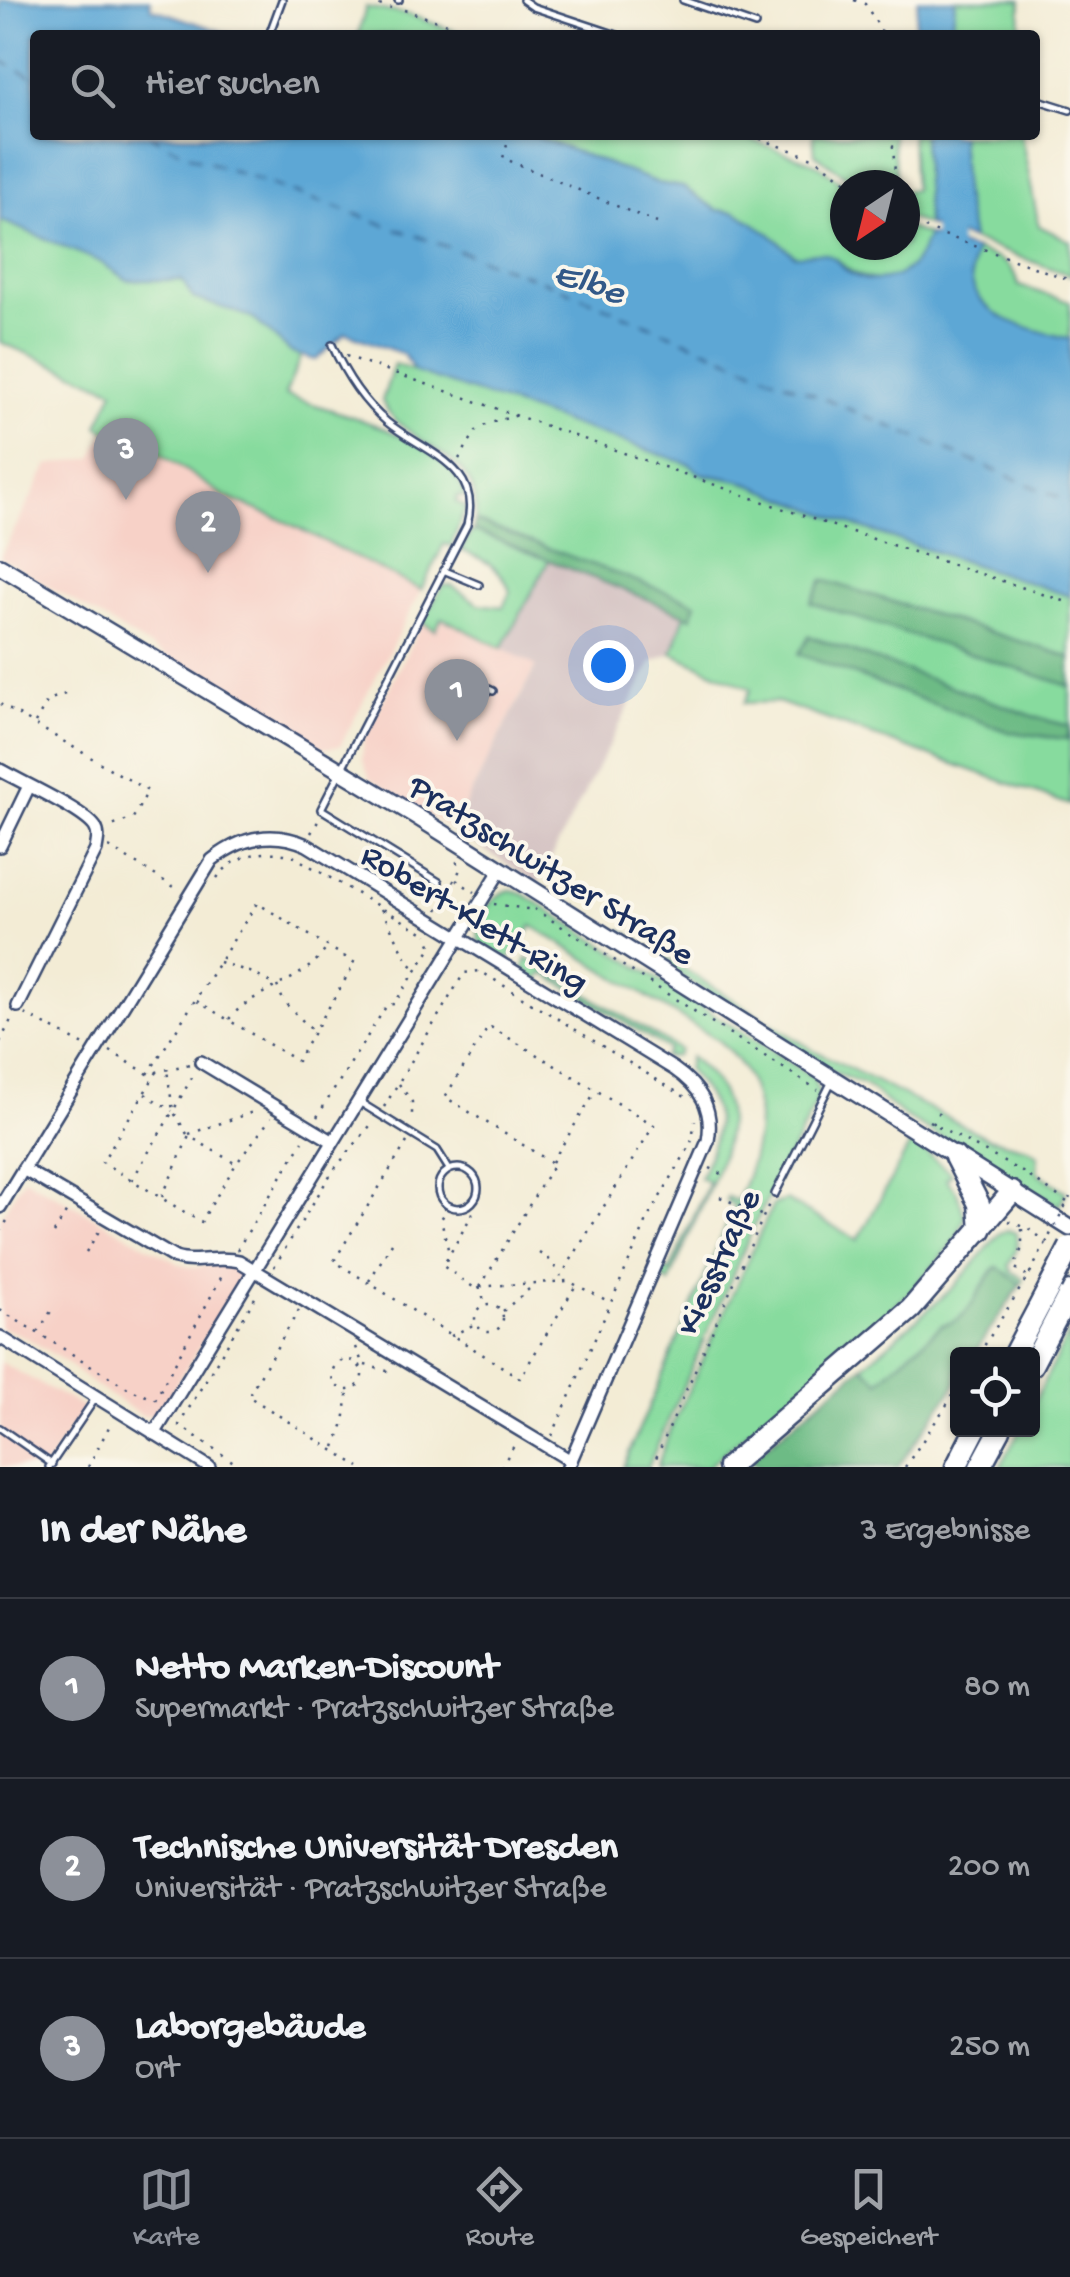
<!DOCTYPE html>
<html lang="de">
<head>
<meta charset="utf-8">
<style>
  body { margin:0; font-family:"Gochi Hand",sans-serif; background:#20242c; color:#f1f3f6 }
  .controls { position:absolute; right:30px; bottom:30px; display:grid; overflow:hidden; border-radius:10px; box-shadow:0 2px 8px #0004 }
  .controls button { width:90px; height:90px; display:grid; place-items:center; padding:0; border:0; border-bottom:2px solid #363941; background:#171b24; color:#f1f3f6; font:50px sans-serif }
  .compass { position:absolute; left:830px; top:170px; width:90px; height:90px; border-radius:50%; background:#171b24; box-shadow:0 2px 8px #0004; rotate:215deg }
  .you { position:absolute; left:608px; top:665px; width:35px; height:35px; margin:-25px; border:8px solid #fff; border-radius:50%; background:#1a73e8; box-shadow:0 0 0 15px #1a73e833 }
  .badge { display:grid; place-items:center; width:65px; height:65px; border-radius:50%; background:#8c9099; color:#fff; font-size:32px; font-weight:700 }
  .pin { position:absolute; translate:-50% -82px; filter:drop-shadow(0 2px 5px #0008) }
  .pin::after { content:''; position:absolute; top:52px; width:35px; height:30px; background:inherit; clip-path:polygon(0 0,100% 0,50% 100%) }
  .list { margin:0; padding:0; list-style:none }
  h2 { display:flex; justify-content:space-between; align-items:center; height:130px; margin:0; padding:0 40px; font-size:42px }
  h2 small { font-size:32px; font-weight:400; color:#9ea1a6 }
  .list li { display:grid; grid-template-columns:65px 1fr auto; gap:30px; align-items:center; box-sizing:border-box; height:180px; padding:0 40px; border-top:2px solid #363941 }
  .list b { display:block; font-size:38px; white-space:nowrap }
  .list p { margin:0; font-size:32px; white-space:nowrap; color:#9ea1a6 }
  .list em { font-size:32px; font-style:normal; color:#9ea1a6 }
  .icon { flex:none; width:55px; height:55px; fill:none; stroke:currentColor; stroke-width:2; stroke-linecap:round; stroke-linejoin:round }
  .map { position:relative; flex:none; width:1070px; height:1467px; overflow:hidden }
  .search { position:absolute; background:#171b24; box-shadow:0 2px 8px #0004; left:30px; right:30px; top:30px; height:110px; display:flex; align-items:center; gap:25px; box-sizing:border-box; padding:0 35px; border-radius:10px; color:#9ea1a6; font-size:38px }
  .sheet { height:670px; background:#171b24 }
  nav { display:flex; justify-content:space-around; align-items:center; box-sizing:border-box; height:140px; border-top:2px solid #363941; background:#171b24; font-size:28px; color:#9ea1a6 }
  nav a { display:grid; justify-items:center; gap:5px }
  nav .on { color:#8c9099 }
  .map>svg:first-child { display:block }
</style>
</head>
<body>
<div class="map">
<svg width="1070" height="1467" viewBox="0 0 1070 1467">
  <rect width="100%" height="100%" fill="#fbf7ec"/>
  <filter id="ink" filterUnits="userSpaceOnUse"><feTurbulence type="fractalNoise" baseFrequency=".01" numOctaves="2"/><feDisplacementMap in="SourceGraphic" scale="20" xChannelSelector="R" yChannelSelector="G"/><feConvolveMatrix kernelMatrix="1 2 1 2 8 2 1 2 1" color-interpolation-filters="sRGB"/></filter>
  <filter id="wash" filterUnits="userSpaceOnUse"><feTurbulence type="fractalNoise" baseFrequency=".0048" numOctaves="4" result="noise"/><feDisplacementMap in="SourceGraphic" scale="40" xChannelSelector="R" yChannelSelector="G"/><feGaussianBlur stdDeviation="2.25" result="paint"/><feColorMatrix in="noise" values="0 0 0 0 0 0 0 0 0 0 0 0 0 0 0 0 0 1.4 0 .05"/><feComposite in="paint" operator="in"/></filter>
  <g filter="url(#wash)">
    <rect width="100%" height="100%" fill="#f3ecd5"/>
    <g fill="#f7d1c7">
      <path d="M105 431 163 455 225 497 280 519 421 590 340 746 325 748 312 744 0 557 48 465 92 458Z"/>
      <path d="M442 618 536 665 452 830 370 778 362 758 364 739 422 622 435 630Z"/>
      <path d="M24 1178 181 1265 194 1268 222 1263 237 1264 247 1271 158 1414 143 1416 98 1388 64 1361 24 1336 0 1327V1218Z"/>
      <path d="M0 1362 85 1408 45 1467H0Z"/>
    </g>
    <path fill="#d2bfc0" d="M549 560 685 614 672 653 652 662 538 883 452 830 536 666 502 648Z"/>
    <g fill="#87db9e" stroke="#51857e" stroke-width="2.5">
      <path d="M955 0H1021L1020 35H952Z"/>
      <path d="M366 7 410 15 465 35H358Z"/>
      <path d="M531 135H738L817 164 845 185V245H905V227L928 235C924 244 920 256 914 264 891 290 856 281 837 259L795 256 770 234 736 212 717 210 683 187 658 183Z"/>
      <path d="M813 135H892L897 185H858L815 154Z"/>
      <path d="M911 135H923L927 225 905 217V191L914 190Z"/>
      <path d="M960 135H1021L1039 226 1070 241V275L972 240 964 195Z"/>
      <path d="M0 220 99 261 127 280H183L193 298 252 317 292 353 301 356 285 395C333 412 454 439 465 497L458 496 456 502 466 507 451 546 444 544 421 590 280 519 225 497 163 455 105 431 98 426 114 390 0 342Z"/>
      <path d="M975 250C997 258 1013 261 1019 286L1070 302V339C1037 330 982 322 972 282 970 273 973 260 975 250Z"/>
      <path d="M394 364 689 464 705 475 741 481 859 527 1070 596V657L823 580 811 602 1070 686V726L1041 719 809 636 799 654 1067 739 1070 728V805L778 702 744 703 751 689 672 653 685 614 691 616 695 603 475 521C486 451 405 450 382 401Z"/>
      <path d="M473 530 549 560 502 648 442 618 435 630 422 622 443 585 452 586 479 604 503 607 510 592C504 568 483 559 461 550Z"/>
      <path d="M510 890 520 892 813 1077 819 1093 816 1103 756 1222 648 1467H623L735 1206 726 1201 727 1197 737 1201C763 1142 773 1089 719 1041L532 926 509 959 480 944C473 925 490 895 510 890Z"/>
      <path d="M622 930 810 1048 988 1138 1027 1148 1038 1155 1037 1172 1066 1192 1059 1206 904 1116 865 1085 833 1072 618 936Z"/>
      <path d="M527 958 679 1050 676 1056 664 1057 668 1049 544 973 538 981 524 968Z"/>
      <path d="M690 1057C747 1099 729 1142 706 1196 693 1225 681 1254 669 1283L659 1275 662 1269 670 1271 709 1182 700 1178C722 1125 725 1113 687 1069Z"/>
      <path d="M912 1141 952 1174 946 1179 957 1192 965 1218 954 1243 910 1292 864 1335 707 1467H657L668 1435 773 1205 786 1200 858 1240Z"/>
      <path d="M1008 1230 1016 1233 1017 1249 1009 1266 1012 1272 1024 1279 1021 1284 997 1267C975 1286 975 1320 942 1325L878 1382 863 1366 955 1286 1000 1233Z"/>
      <path d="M1070 1330V1467H1000L1020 1430H1032L1033 1404Z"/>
    </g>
    <g fill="#6dbb85" stroke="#447572" stroke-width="2.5">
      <path d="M475 521 696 603 691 617 473 530Z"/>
      <path d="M823 580 1070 657V686L811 603Z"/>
      <path d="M809 636 1041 719 1070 726 1067 739 1009 732 799 654Z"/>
      <path d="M998 1267 1021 1284 974 1354H958L957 1383 898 1467H758L749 1460 863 1366 879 1381 942 1325C975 1320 975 1286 998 1267Z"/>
    </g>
    <g fill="#5da7d5" stroke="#3c6b9a" stroke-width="2.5">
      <path d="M0 0H150L151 8 232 35H35V135H531L658 183 683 187 717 210 736 212 770 234 795 256C803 256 812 252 819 253 832 253 838 263 846 270 865 286 897 282 913 264 920 256 924 244 928 235L975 250C973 260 970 273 972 282 982 322 1037 330 1070 339V596L859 527 741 481 700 473 689 464 415 372 403 354 346 333 316 360 292 353 252 317 193 298 182 280H127L99 261 0 220Z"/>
      <path d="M918 0H955L952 35H914Z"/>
      <path d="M923 135H960L964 195 972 240 927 225Z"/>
    </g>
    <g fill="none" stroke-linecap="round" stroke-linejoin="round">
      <path stroke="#5da7d5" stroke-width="25" d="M938 135 947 241 944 274"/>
      <g stroke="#325988" stroke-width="2.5" stroke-dasharray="12 10" stroke-linecap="butt">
        <path d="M0 60 35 78"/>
        <path d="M149 135 188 155 544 281 1070 502"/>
      </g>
    </g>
  </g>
  <g filter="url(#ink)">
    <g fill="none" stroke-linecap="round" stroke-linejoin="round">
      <defs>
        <g id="lane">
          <path d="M398 0H399"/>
          <path d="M523 0 533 7 617 35"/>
          <path d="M683 0 755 25"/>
          <path d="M269 35 282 0"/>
          <path d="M1035 99 1070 110"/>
          <path d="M332 345C345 374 362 401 387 422 423 452 483 465 467 525L321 809 439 882"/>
          <path d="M443 570 479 585"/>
          <path d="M452 671 493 691"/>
          <path d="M361 1103 437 1150 449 1169"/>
          <circle cx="458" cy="1188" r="20"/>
          <path d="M775 1194 831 1083"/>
          <path d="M0 1428 52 1464"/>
          <path d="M49 1467 95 1399"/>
        </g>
        <g id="street">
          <path d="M0 770C21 782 83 810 95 827 100 835 97 842 96 850L18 1006"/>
          <path d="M0 846 29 786"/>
          <path d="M201 1062 332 1141"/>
          <path d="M23 1169 175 1258C197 1265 217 1255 239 1261L571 1461"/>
          <path d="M0 1207 212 860C241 837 273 830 307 845L674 1069C700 1087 714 1108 708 1141L568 1467"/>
          <path d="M0 1337 209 1467"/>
          <path d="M154 1434 501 869"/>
        </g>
        <path id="secondary" d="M0 566 416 816 1070 1228"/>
        <g id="highway">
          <path d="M955 1157 979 1204 981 1230"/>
          <path d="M1014 1354 1051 1284"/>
          <path d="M1032 1365 1070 1292"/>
          <path d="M728 1467 911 1309 1012 1192"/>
          <path d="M956 1467 975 1430"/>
          <path d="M980 1467 1000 1430"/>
        </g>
      </defs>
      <use href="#lane" stroke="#3b4b70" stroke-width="10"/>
      <use href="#street" stroke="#3b4b70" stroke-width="16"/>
      <use href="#secondary" stroke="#3b4b70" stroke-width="20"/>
      <use href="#highway" stroke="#3b4b70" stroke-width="25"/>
      <g stroke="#3b4b70" stroke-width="2.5" stroke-dasharray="2.5 8" stroke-linecap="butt">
        <path d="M359 0 391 8"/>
        <path d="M854 0 865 4 884 35"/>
        <path d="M404 10 480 35"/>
        <path d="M510 135 503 158 657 223"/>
        <path d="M750 135 818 160 851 185"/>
        <path d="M892 135 896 185"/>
        <path d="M905 221 1070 280"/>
        <path d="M346 356 827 524 1070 603"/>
        <path d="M459 459 476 431 487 424 521 414"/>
        <path d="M0 704 148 791 133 818 107 828"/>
        <path d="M35 723 48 700 71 692"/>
        <path d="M410 794 416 782"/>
        <path d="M311 833 320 818"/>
        <path d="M109 847 179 890"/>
        <path d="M217 878C235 854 266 848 293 856L424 933"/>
        <path d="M456 880 475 892"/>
        <path d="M494 904 534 910"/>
        <path d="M381 909 410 964 417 969"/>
        <path d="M534 909 818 1090"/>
        <path d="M438 910 460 870 456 860"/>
        <path d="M219 962 250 972 277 986 284 1002 313 1031"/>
        <path d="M25 1014 84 1045"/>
        <path d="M229 1019C256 987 302 984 326 949"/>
        <path d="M0 1042 13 1016"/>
        <path d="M110 1051 148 1074 190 1064"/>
        <path d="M157 1072 102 1162 201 1222 236 1164 271 1118"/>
        <path d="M148 1074 257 903 355 963 297 1061 195 1000"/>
        <path d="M399 1084 412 1102V1121"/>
        <path d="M145 1094 172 1111"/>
        <path d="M384 1107 464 973 480 971 685 1097"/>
        <path d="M317 1117 387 1005 394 1004 432 947 427 935"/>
        <path d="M929 1121 1024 1173 1070 1204"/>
        <path d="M932 1123 940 1110"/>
        <path d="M187 1134 173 1111 195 1072"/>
        <path d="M189 1134 253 1112 255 1108"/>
        <path d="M407 1142 334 1261 520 1378 576 1285"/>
        <path d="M552 1162 595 1092"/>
        <path d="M710 1168 728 1177"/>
        <path d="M132 1180 173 1111 167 1070"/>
        <path d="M162 1197 189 1136 236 1164"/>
        <path d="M720 1197 763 1216"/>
        <path d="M467 1206 474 1211 443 1266 473 1287 568 1281 610 1302"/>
        <path d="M449 1207 441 1219 449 1253"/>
        <path d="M1009 1221 1030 1230 1050 1244"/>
        <path d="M1022 1229V1248L1014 1267 1027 1276"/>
        <path d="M0 1232 10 1216"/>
        <path d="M54 1233 68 1209"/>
        <path d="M237 1250 303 1141"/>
        <path d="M86 1252 101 1228"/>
        <path d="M539 1253 550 1260 561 1276"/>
        <path d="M274 1267 332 1172 374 1121"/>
        <path d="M369 1281 392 1243"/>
        <path d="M479 1287 485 1303"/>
        <path d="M480 1287 554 1164 445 1097 489 1026 654 1125 561 1276"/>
        <circle cx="489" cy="1318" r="14"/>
        <path d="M0 1310 131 1390 154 1399"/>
        <path d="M299 1310 248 1396 360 1467"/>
        <path d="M503 1311 535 1284"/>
        <path d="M38 1332 53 1308"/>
        <path d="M451 1336 475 1324"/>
        <path d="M356 1347 363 1365 360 1366"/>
        <path d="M979 1354 1030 1273"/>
        <circle cx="347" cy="1375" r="15"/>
        <path d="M365 1365 387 1371 389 1368"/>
        <path d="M155 1400 223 1274"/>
        <path d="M552 1436 650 1214 691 1144 695 1121"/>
        <path d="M335 1447 344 1423 348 1392"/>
        <path d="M88 1467 111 1423"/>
        <path d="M241 1467 179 1425 259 1291"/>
        <path d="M501 1467 517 1441"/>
        <path d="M652 1467 769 1204"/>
        <path d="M905 1467 958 1388"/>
      </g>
      <use href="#lane" stroke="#fff" stroke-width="5"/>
      <use href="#street" stroke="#fff" stroke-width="11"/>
      <use href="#secondary" stroke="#fff" stroke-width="15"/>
      <use href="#highway" stroke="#fff" stroke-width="20"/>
      <defs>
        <path id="highway-bridge" d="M1051 1284 1070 1247"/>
      </defs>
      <use href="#highway-bridge" stroke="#3b4b70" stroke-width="25" stroke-linecap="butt"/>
      <path stroke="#3b4b70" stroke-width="2.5" stroke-dasharray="2.5 8" stroke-linecap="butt" d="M1030 1273 1070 1197"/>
      <use href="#highway-bridge" stroke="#fff" stroke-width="20"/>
    </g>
  </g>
  <g text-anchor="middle" stroke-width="8" stroke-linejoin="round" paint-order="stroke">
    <g font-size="35" fill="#1b2f5e" stroke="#fbf7ec">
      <text transform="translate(553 868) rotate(32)" y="12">Pratzschwitzer Straße</text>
      <text transform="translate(476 916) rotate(31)" y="12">Robert-Klett-Ring</text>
      <text transform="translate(716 1261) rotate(-65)" y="12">Kiesstraße</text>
    </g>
    <g font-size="38" font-style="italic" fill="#325988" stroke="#fbf7ec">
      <text transform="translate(590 280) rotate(18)" y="13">Elbe</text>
    </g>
  </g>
</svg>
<div class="controls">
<button><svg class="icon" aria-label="locate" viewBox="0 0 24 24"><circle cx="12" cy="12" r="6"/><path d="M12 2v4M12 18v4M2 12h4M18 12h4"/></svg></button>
</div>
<svg class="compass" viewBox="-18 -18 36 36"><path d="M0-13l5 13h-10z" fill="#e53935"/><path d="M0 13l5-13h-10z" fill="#9ea1a6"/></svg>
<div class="you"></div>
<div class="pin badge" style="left:457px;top:741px">1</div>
<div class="pin badge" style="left:208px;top:573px">2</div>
<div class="pin badge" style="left:126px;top:500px">3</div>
<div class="search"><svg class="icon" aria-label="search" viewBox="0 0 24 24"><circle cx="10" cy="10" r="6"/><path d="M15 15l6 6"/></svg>Hier suchen</div>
</div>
<section class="sheet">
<h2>In der Nähe<small>3 Ergebnisse</small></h2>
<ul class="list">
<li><span class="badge">1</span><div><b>Netto Marken-Discount</b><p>Supermarkt · Pratzschwitzer Straße</p></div><em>80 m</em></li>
<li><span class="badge">2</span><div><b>Technische Universität Dresden</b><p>Universität · Pratzschwitzer Straße</p></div><em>200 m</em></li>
<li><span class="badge">3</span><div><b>Laborgebäude</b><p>Ort</p></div><em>250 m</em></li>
</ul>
</section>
<nav>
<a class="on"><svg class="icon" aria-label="map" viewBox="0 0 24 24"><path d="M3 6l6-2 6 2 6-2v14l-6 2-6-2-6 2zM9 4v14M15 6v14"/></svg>Karte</a>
<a><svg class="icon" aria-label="directions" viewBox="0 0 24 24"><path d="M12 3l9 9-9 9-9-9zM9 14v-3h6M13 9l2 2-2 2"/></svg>Route</a>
<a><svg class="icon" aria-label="saved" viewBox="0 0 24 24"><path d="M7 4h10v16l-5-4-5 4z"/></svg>Gespeichert</a>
</nav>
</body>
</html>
